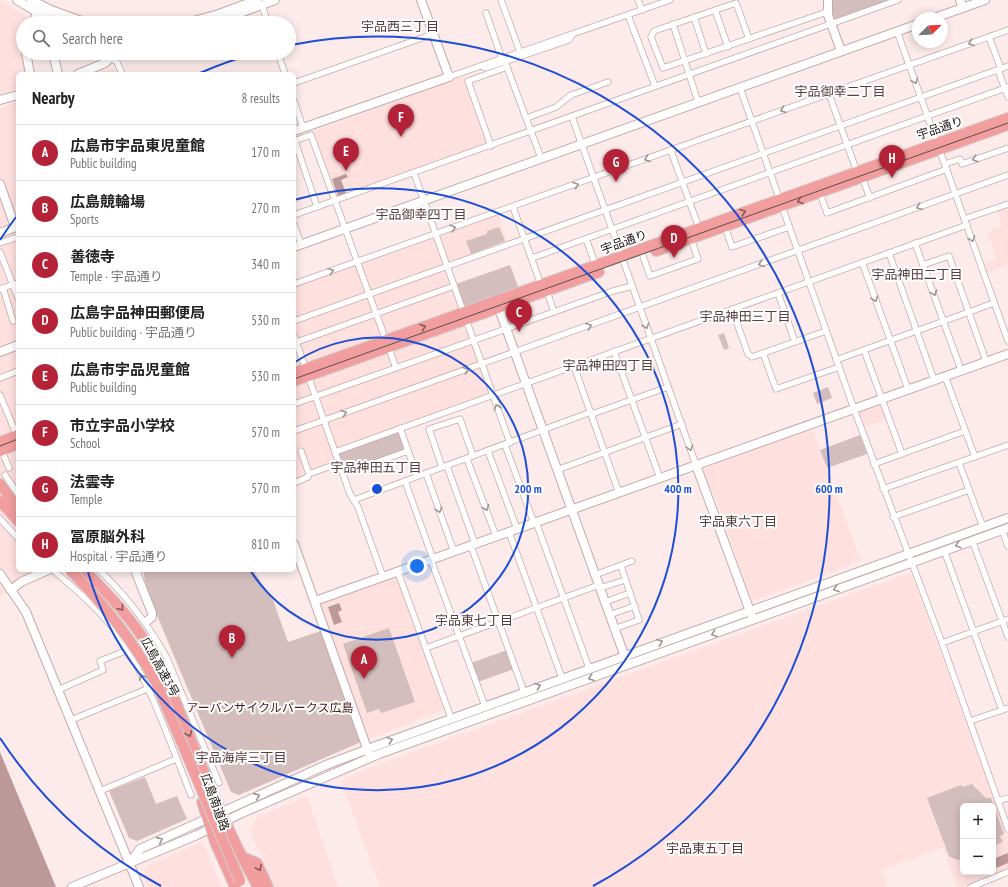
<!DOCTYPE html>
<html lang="en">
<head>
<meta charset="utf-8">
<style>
  body { margin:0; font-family:"PT Sans Narrow","Noto Sans JP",sans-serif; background:#f6f6f6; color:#222 }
  .controls { position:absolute; right:12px; bottom:12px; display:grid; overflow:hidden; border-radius:6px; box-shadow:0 2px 10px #0003 }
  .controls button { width:36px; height:36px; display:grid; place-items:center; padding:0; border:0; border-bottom:1px solid #e0e0e0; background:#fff; color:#222; font:20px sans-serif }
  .compass { position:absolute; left:912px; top:12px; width:36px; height:36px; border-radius:50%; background:#fff; box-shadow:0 2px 10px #0003; rotate:66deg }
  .you { position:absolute; left:417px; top:566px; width:14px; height:14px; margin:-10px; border:3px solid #fff; border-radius:50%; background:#1a73e8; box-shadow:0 0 0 6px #1a73e833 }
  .badge { display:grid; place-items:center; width:26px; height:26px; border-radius:50%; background:#b42237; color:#fff; font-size:13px; font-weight:700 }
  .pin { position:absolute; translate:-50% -33px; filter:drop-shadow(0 1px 2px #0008) }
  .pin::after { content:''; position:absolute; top:21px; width:14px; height:12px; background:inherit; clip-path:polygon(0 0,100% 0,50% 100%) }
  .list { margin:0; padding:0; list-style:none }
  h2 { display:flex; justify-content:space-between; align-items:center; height:52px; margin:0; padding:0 16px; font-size:17px }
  h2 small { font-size:13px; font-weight:400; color:#767676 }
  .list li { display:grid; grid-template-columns:26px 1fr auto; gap:12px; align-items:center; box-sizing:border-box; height:56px; padding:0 16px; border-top:1px solid #e0e0e0 }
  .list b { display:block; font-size:15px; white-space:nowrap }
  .list p { margin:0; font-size:13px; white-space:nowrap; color:#767676 }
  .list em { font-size:13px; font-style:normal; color:#767676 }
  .icon { flex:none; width:22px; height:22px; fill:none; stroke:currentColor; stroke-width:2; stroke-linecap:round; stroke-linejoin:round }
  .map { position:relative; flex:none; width:1008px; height:887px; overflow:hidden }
  .search { position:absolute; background:#fff; box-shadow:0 2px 10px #0003; left:16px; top:16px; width:280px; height:44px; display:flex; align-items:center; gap:10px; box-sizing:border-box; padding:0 14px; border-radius:22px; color:#767676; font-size:15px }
  .panel { position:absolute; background:#fff; box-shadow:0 2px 10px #0003; left:16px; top:72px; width:280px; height:500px; border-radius:6px }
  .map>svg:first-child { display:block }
</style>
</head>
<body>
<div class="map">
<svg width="1008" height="887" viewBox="0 0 1008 887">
  <rect width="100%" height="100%" fill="#fdebeb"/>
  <g fill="#fee0df" fill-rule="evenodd">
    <path d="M0 0 31 19 29 23H23L22 57 25 74H18V88L0 94Z"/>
    <path d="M112 68 115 70 117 74H94Z"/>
    <path d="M464 76 489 144 337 199 313 131Z"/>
    <path d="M18 101V570H49L0 597V108Z"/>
    <path d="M1008 206V265L986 273 983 264 997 259 987 232 1001 227 1000 218 996 210Z"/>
    <path d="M498 214 508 242 451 263 449 261 440 237V235Z"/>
    <path d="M435 237 491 394 335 453 338 463 294 483V286Z"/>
    <path d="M882 403 888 419 865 427 859 411Z"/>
    <path d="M812 428 861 561 752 601 717 502 703 471 705 468Z"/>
    <path d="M910 573 912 575 1008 837V868L963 887H957L943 847 881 870 887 887H380L341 781 366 769ZM963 806H993V872H963Z"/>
    <path d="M391 577 398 578 445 709 370 739 368 738 321 607 322 603Z"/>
    <path d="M307 796 338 887H274L250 830 256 818Z"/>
    <path d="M199 843 203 844 222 887H149L143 875 147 866Z"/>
  </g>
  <g fill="#d4bdbd">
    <path d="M831 0H893L836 20 834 19 831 12Z"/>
    <path d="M499 227 505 241 471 254 466 241 487 234V231Z"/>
    <path d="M510 265 519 289 467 307H464L456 284Z"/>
    <path d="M724 333 729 348 724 350 718 335Z"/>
    <path d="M828 387 832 398 817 404 813 393Z"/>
    <path d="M396 432 399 433 404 447 402 451 344 472 338 455 340 452Z"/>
    <path d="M860 435 867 454 827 468 820 450Z"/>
    <path d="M143 570H253L273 600 288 642 321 631 361 742 239 795 231 792 161 625 146 587Z"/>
    <path d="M389 628 415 702 381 713 379 709 367 713 343 644Z"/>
    <path d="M507 650 514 669 478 682 471 663Z"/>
    <path d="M145 777 156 804 177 796 187 819 137 841 129 838 109 791Z"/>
    <path d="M972 784 986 798H991L1004 834 1000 836 1003 842 993 846V806H963V858L957 860 949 856 927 798 961 785 963 787Z"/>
  </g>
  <g fill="#bb9998">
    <path d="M346 174 348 177 341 180 346 193 338 196 332 179Z"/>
    <path d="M339 603 342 610 338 612 342 622 334 625 328 607Z"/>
    <path d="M0 752 56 887H0Z"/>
    <path d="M1008 853V863L996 868 993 859Z"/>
  </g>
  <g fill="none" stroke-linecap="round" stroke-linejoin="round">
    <defs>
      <g id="street">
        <path d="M501 0 520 52"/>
        <path d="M638 0 642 10"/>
        <path d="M262 5 268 23"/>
        <path d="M715 10 728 47"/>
        <path d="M486 13 502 59"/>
        <path d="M628 15 655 86"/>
        <path d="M694 17 706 54"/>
        <path d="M673 24 698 102"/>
        <path d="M897 31 1008 341"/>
        <path d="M989 37 1001 69"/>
        <path d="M749 39 736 3 654 31 651 37 663 68 827 12"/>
        <path d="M278 53 285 74"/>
        <path d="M112 58 117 62 122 74"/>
        <path d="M505 62 541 158"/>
        <path d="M481 66 486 68 569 40 572 35"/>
        <path d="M998 70 1008 97"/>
        <path d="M449 77 670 0"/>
        <path d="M294 83 433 34"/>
        <path d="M740 88 854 409 942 643 1008 829"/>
        <path d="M829 94 857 172"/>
        <path d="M294 101 303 128"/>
        <path d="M572 117 696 465"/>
        <path d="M527 118 556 107 571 95 608 82"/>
        <path d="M294 141 311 135 396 368"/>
        <path d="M295 141 317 207"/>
        <path d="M491 146 468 81 507 67"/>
        <path d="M671 151 699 228"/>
        <path d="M945 164 960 159 962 164 1008 148"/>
        <path d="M414 173 510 443"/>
        <path d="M862 177 870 198"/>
        <path d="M820 193 827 213 947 169"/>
        <path d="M513 207 541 285"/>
        <path d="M294 215 898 0"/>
        <path d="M964 219 1008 204"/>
        <path d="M294 225 301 244"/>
        <path d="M725 227 732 247 789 227"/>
        <path d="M586 239 596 266"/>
        <path d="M0 243 18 237"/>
        <path d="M915 243 961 370"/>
        <path d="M0 252 18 298"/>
        <path d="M889 253 934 380"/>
        <path d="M643 256 650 276 698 259 691 239"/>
        <path d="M532 258 1008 87"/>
        <path d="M862 262 908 389"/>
        <path d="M923 265 949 256 986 361"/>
        <path d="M294 284 1008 30"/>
        <path d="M3 288 13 321"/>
        <path d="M0 289 18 283"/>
        <path d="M547 291 554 312"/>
        <path d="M778 293 795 342"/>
        <path d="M732 309 748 354 752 357 826 331"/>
        <path d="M294 321 1008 66"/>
        <path d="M294 336 339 463 350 494 358 507 383 577"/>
        <path d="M294 343 454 286"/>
        <path d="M864 350 902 454"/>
        <path d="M614 351 660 478"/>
        <path d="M763 353 776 389 839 367"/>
        <path d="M836 360 994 303"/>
        <path d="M574 366 619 493"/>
        <path d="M945 376 975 457"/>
        <path d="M0 378 18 371"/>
        <path d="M0 395 17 436"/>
        <path d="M294 404 613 291 632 286"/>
        <path d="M592 414 668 387"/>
        <path d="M400 428 417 476"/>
        <path d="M294 431 1008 175"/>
        <path d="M505 445 534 523"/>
        <path d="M2 451 9 468"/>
        <path d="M301 451 309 474"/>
        <path d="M488 451 517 529"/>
        <path d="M335 452 967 225"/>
        <path d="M467 459 496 536"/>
        <path d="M959 463 983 527"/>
        <path d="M874 464 965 431"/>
        <path d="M447 466 475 544"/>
        <path d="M442 467 429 429 460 419 473 456"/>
        <path d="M358 469 408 451"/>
        <path d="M557 470 682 424"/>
        <path d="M426 473 454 552"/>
        <path d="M5 475 18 494"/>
        <path d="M405 481 433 559"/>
        <path d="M294 483 308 477 309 474 339 463"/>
        <path d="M883 489 1008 445"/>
        <path d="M354 500 591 412"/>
        <path d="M893 517 969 490"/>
        <path d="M0 519 18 538"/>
        <path d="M536 522 589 668"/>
        <path d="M1002 530 1008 546"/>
        <path d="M509 532 562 678"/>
        <path d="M972 540 1008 637"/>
        <path d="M471 546 524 692"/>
        <path d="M944 550 1002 710"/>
        <path d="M431 560 485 706"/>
        <path d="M53 570C75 589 98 608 116 632 149 678 170 743 191 795"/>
        <path d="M99 570C127 596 148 624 167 658L219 783"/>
        <path d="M398 572 451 718"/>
        <path d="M595 575 632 561"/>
        <path d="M600 588 625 580"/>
        <path d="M605 602 630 593"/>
        <path d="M609 615 635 606"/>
        <path d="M614 629 639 620 621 566"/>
        <path d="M942 643 1008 619"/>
        <path d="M426 648 599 585"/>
        <path d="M58 690 103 670 100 661 128 650"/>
        <path d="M71 720 147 689"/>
        <path d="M970 721 1008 708"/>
        <path d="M100 791 176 759"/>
        <path d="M998 801 1008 798"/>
        <path d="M971 887 1008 872"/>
      </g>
      <g id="secondary">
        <path d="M17 0 37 12 63 23"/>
        <path d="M31 0 51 10 87 23"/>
        <path d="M828 0V15L841 51"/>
        <path d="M960 0 963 8"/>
        <path d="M934 18 985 0"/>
        <path d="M34 23 37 12"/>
        <path d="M185 23 216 15 257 0"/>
        <path d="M213 23 275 0"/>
        <path d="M26 53 30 74"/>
        <path d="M53 53 58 74"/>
        <path d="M78 74 105 63 115 53"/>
        <path d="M0 100 18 95"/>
        <path d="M294 131 449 77 421 0"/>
        <path d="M0 184 15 227"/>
        <path d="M0 233 18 226"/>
        <path d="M294 247 918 24"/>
        <path d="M497 303 626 660"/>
        <path d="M0 352 18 345"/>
        <path d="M696 465 751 614"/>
        <path d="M294 544 369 754"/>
        <path d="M135 570 152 613V617L146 622"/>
        <path d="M0 574 26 612 139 887"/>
        <path d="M11 590 21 582 48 570"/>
        <path d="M315 601 1008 354"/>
        <path d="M130 862 140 849 326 765 376 746 1008 518"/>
        <path d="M72 887 197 835 242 813 379 754 1008 528"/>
      </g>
      <g id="highway">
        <path d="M656 251 1008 125"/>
        <path d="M294 373 1008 118"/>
        <path d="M294 381 599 272"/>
        <path d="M0 442 18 435"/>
        <path d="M0 451 18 444"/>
        <path d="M0 484 18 508"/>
        <path d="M0 501 18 521"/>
        <path d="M84 570C109 594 132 619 150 649 167 677 178 708 190 738 211 788 231 839 258 887"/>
        <path d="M202 802 215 842 235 887"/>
        <path d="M243 857 257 863 268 887"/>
      </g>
    </defs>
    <use href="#street" stroke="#c6aaaa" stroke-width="7"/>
    <use href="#secondary" stroke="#c6aaaa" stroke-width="10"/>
    <use href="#highway" stroke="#d2d0d0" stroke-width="12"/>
    <use href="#street" stroke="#fff" stroke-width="5.5"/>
    <use href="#secondary" stroke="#fff" stroke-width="8"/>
    <use href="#highway" stroke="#f29e9e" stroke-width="10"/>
    <g stroke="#5a4e4e" stroke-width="1">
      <path d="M294 379 1008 123"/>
      <path d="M0 446 18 439"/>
    </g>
    <defs>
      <path id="highway-bridge" d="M70 570C105 605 133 641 157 684L240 881"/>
    </defs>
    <use href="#highway-bridge" stroke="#d2d0d0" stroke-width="12" stroke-linecap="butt"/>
    <use href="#highway-bridge" stroke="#f29e9e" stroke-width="10"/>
  </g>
  <defs><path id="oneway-chevron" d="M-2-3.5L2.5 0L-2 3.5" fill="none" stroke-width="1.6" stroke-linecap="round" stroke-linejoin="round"/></defs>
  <g stroke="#999595">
    <use href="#oneway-chevron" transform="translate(971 43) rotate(160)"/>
    <use href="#oneway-chevron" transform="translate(915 81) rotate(70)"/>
    <use href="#oneway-chevron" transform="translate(783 110) rotate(160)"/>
    <use href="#oneway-chevron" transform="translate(647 159) rotate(160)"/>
    <use href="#oneway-chevron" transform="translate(975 159) rotate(161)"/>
    <use href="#oneway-chevron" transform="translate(576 185) rotate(-20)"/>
    <use href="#oneway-chevron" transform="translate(919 207) rotate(160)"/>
    <use href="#oneway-chevron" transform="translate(453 228) rotate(-19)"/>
    <use href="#oneway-chevron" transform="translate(972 239) rotate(70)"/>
    <use href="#oneway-chevron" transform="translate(761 264) rotate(160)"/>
    <use href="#oneway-chevron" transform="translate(331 271) rotate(-20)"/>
    <use href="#oneway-chevron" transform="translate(934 293) rotate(70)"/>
    <use href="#oneway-chevron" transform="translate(875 299) rotate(70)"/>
    <use href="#oneway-chevron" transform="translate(589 326) rotate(-20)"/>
    <use href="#oneway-chevron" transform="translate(646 326) rotate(71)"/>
    <use href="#oneway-chevron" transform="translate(466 370) rotate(-20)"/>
    <use href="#oneway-chevron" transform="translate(497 407) rotate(-109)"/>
    <use href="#oneway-chevron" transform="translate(344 413) rotate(-20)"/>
    <use href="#oneway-chevron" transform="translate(690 448) rotate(72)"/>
    <use href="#oneway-chevron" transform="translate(486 508) rotate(69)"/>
    <use href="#oneway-chevron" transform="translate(439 510) rotate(70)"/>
    <use href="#oneway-chevron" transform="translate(958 545) rotate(161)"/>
    <use href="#oneway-chevron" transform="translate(836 589) rotate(160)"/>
    <use href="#oneway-chevron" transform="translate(714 634) rotate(160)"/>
    <use href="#oneway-chevron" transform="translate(660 642) rotate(-20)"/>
    <use href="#oneway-chevron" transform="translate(142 677) rotate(-115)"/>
    <use href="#oneway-chevron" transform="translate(591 678) rotate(160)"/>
    <use href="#oneway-chevron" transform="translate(538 686) rotate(-20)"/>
    <use href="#oneway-chevron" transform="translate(390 740) rotate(-20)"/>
    <use href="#oneway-chevron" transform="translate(257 796) rotate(-24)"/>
    <use href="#oneway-chevron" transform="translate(160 840) rotate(-24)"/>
  </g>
  <g stroke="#885858">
    <use href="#oneway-chevron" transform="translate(800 201) rotate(160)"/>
    <use href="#oneway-chevron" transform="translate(743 212) rotate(-20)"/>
    <use href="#oneway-chevron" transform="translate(423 327) rotate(-20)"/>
    <use href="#oneway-chevron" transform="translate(121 608) rotate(50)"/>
    <use href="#oneway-chevron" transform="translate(189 734) rotate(68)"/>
    <use href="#oneway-chevron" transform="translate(259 868) rotate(62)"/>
  </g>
  <g fill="none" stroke="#1d4ed8" stroke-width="2">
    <path d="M295 362A151 151 0 1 1 250 570"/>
    <path d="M294 200A301 301 0 1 1 88 572"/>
    <path d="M161 886A452 452 0 0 1 0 738M0 240A452 452 0 0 1 16 217M200 73A452 452 0 0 1 256 53M291 45A452 452 0 0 1 593 886"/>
  </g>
  <g text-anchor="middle" stroke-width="4" stroke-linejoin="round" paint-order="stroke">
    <g font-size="12" fill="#1d1313" stroke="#fdfdfd">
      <text transform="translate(940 128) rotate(-19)" y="4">宇品通り</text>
      <text transform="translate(624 242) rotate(-20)" y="4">宇品通り</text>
      <text transform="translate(160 667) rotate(61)" y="4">広島高速3号</text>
      <text transform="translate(215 802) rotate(70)" y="4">広島南道路</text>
    </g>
    <g font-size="12" fill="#481a1c" stroke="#fdfdfd">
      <text x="270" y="712">アーバンサイクルパークス広島</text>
    </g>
    <g font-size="13" fill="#584040" stroke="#fdfdfd">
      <text x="400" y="31">宇品西三丁目</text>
      <text x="840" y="96">宇品御幸二丁目</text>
      <text x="421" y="219">宇品御幸四丁目</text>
      <text x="917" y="279">宇品神田二丁目</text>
      <text x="745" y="321">宇品神田三丁目</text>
      <text x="608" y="370">宇品神田四丁目</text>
      <text x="376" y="472">宇品神田五丁目</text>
      <text x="738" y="526">宇品東六丁目</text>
      <text x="474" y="625">宇品東七丁目</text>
      <text x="241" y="762">宇品海岸三丁目</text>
      <text x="705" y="853">宇品東五丁目</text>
    </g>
  </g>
  <circle cx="377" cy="489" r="6" fill="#1d4ed8" stroke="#fdfdfd" stroke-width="2"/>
  <g font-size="12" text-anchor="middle" font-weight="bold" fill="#1d4ed8" stroke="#fdfdfd" stroke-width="4" stroke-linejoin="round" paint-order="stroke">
    <text x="528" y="493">200 m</text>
    <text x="678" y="493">400 m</text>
    <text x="829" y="493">600 m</text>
  </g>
</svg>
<div class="controls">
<button>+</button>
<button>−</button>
</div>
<svg class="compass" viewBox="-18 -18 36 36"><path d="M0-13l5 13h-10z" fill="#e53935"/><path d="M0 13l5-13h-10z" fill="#767676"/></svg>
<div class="you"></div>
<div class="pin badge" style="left:364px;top:679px">A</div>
<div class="pin badge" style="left:232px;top:658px">B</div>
<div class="pin badge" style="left:519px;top:332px">C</div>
<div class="pin badge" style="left:674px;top:258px">D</div>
<div class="pin badge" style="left:346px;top:171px">E</div>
<div class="pin badge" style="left:401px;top:137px">F</div>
<div class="pin badge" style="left:616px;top:182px">G</div>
<div class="pin badge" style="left:892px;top:178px">H</div>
<div class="search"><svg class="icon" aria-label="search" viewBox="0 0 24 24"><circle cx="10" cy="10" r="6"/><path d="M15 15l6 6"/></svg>Search here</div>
<section class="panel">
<h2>Nearby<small>8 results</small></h2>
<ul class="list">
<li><span class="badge">A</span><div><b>広島市宇品東児童館</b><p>Public building</p></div><em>170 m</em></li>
<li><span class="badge">B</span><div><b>広島競輪場</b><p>Sports</p></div><em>270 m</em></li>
<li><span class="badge">C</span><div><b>善徳寺</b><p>Temple · 宇品通り</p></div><em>340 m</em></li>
<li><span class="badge">D</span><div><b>広島宇品神田郵便局</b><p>Public building · 宇品通り</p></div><em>530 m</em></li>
<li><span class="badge">E</span><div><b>広島市宇品児童館</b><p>Public building</p></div><em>530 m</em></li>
<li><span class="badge">F</span><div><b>市立宇品小学校</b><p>School</p></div><em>570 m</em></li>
<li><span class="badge">G</span><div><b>法雲寺</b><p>Temple</p></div><em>570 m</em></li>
<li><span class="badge">H</span><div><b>冨原脳外科</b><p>Hospital · 宇品通り</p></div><em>810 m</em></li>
</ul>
</section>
</div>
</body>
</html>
